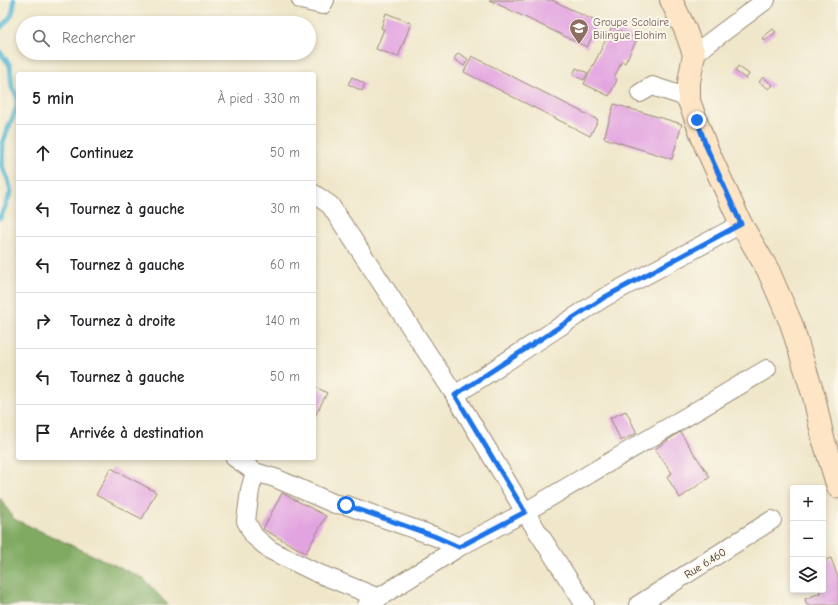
<!DOCTYPE html>
<html lang="fr">
<head>
<meta charset="utf-8">
<style>
  body { margin:0; font-family:"Comic Neue",sans-serif; background:#f2f2f2; color:#202124 }
  .controls { position:absolute; right:12px; bottom:12px; display:grid; overflow:hidden; border-radius:4px; box-shadow:0 2px 6px #0003 }
  .controls button { width:36px; height:36px; display:grid; place-items:center; padding:0; border:0; border-bottom:1px solid #e0e0e0; background:#fff; color:#202124; font:20px sans-serif }
  .stop { position:absolute; width:12px; height:12px; margin:-9px; border:3px solid #1a73e8; border-radius:50%; background:#fff }
  .stop.end { background:#1a73e8; border-color:#fff; box-shadow:0 1px 4px #0008 }
  .list { margin:0; padding:0; list-style:none }
  h2 { display:flex; justify-content:space-between; align-items:center; height:52px; margin:0; padding:0 16px; font-size:17px }
  h2 small { font-size:13px; font-weight:400; color:#757577 }
  .list li { display:grid; grid-template-columns:26px 1fr auto; gap:12px; align-items:center; box-sizing:border-box; height:56px; padding:0 16px; border-top:1px solid #e0e0e0 }
  .list b { display:block; font-size:15px; white-space:nowrap }
  .list em { font-size:13px; font-style:normal; color:#757577 }
  .icon { flex:none; width:22px; height:22px; fill:none; stroke:currentColor; stroke-width:2; stroke-linecap:round; stroke-linejoin:round }
  .map { position:relative; flex:none; width:838px; height:605px; overflow:hidden }
  .search { position:absolute; background:#fff; box-shadow:0 2px 6px #0003; left:16px; top:16px; width:300px; height:44px; display:flex; align-items:center; gap:10px; box-sizing:border-box; padding:0 14px; border-radius:22px; color:#757577; font-size:15px }
  .panel { position:absolute; background:#fff; box-shadow:0 2px 6px #0003; left:16px; top:72px; width:300px; height:388px; border-radius:4px }
  .map>svg:first-child { display:block }
</style>
</head>
<body>
<div class="map">
<svg width="838" height="605" viewBox="0 0 838 605">
  <rect width="100%" height="100%" fill="#fbf7ec"/>
  <filter id="ink" filterUnits="userSpaceOnUse"><feTurbulence type="fractalNoise" baseFrequency=".025" numOctaves="2"/><feDisplacementMap in="SourceGraphic" scale="8" xChannelSelector="R" yChannelSelector="G"/><feConvolveMatrix kernelMatrix="1 2 1 2 8 2 1 2 1" color-interpolation-filters="sRGB"/></filter>
  <filter id="wash" filterUnits="userSpaceOnUse"><feTurbulence type="fractalNoise" baseFrequency=".012" numOctaves="4" result="noise"/><feDisplacementMap in="SourceGraphic" scale="16" xChannelSelector="R" yChannelSelector="G"/><feGaussianBlur stdDeviation="0.9" result="paint"/><feColorMatrix in="noise" values="0 0 0 0 0 0 0 0 0 0 0 0 0 0 0 0 0 1.4 0 .05"/><feComposite in="paint" operator="in"/></filter>
  <g filter="url(#wash)">
    <rect width="100%" height="100%" fill="#f0e7cb"/>
    <path fill="#80aa62" stroke="#5e6a40" d="M0 498 14 519 143 578 168 605H0Z"/>
    <g fill="none" stroke-linecap="round" stroke-linejoin="round">
      <g stroke="#54b7d2" stroke-width="5">
        <path d="M0 28C10 18 14 15 14 0"/>
        <path d="M0 52 10 65 12 88 17 96V107L3 141 2 166 8 179 11 192 0 218"/>
      </g>
    </g>
    <g id="blocks">
      <g fill="#e2a3e0">
        <path d="M489 0H552L599 23 587 47Z"/>
        <path d="M386 13 411 23 398 57 376 49 384 29 381 28Z"/>
        <path d="M612 27 637 39 625 63 622 61 614 78 617 80 609 96 584 84Z"/>
        <path d="M773 29 776 32 764 41 762 38Z"/>
        <path d="M458 53 468 59 464 66 454 59Z"/>
        <path d="M472 56 598 120 590 136 464 72Z"/>
        <path d="M738 66 749 74 746 79 735 71Z"/>
        <path d="M576 68 588 73 584 80 573 75Z"/>
        <path d="M352 77 365 84 362 91 348 84Z"/>
        <path d="M763 77 773 85 769 89 759 82Z"/>
        <path d="M614 104 682 124 672 159 604 138Z"/>
        <path d="M314 386 327 393 314 418Z"/>
        <path d="M626 411 637 433 621 441 610 418Z"/>
        <path d="M680 432 710 477 680 498 667 477 672 473 655 449Z"/>
        <path d="M111 468 156 492 142 519 96 495Z"/>
        <path d="M282 493 326 516 306 553 263 529Z"/>
        <path d="M831 558 838 578V605H807L805 599 820 593 819 590H823V561Z"/>
      </g>
    </g>
  </g>
  <g filter="url(#ink)">
    <use href="#blocks" fill-opacity="0" stroke="#968874" stroke-width="1"/>
    <g fill="none" stroke-linecap="round" stroke-linejoin="round">
      <defs>
        <g id="street">
          <path d="M301 0 322 5 325 0"/>
          <path d="M694 54 766 0"/>
          <path d="M640 93 652 86 680 95 689 101"/>
          <path d="M314 194 330 205 369 264 455 395 525 512 585 605"/>
          <path d="M455 395 605 297 741 224"/>
          <path d="M235 458 255 472 275 478 335 504 346 505 434 536 459 547"/>
          <path d="M255 472 250 490 246 521 254 536 270 550 315 572 379 598"/>
          <path d="M367 605 459 547 525 512 767 369"/>
          <path d="M638 605 772 520"/>
        </g>
        <path id="secondary" d="M671 0 685 29 694 54 689 82V101L706 147 741 224 768 270 791 323 814 397 823 438 838 487"/>
      </defs>
      <use href="#street" stroke="#968874" stroke-width="20"/>
      <use href="#secondary" stroke="#968874" stroke-width="24"/>
      <use href="#street" stroke="#fff" stroke-width="18"/>
      <use href="#secondary" stroke="#fde5c5" stroke-width="22"/>
    </g>
  </g>
  <g fill="none" stroke-linecap="round" stroke-linejoin="round" filter="url(#ink)">
    <path stroke="#1a73e8" stroke-width="5" d="M346 505 434 536 459 547 525 512 455 395 605 297 741 224 706 146 697 120"/>
  </g>
  <defs>
    <symbol id="school-pin" viewBox="-11 -11 22 30"><path d="M0 17L-7.5 6A9.5 9.5 0 1 1 7.5 6Z" fill="#8d6e63" stroke="#fbf7ec"/><path d="M0-5L7-2L0 1L-7-2ZM-4 1L0 2.5L4 1V4Q0 6-4 4Z" fill="#fff"/></symbol>
  </defs>
  <g fill-rule="evenodd">
    <use href="#school-pin" x="568" y="17" width="22" height="30"/>
  </g>
  <g text-anchor="middle" stroke-width="4" stroke-linejoin="round" paint-order="stroke">
    <g font-size="11" fill="#785e54" stroke="#fbf7ec" text-anchor="start">
      <text x="593" y="26">Groupe Scolaire<tspan x="593" dy="13">Bilingue Elohim</tspan></text>
    </g>
    <g font-size="11" fill="#3b2a1e" stroke="#fbf7ec">
      <text transform="translate(705 563) rotate(-32)" y="4">Rue 6.460</text>
    </g>
  </g>
</svg>
<div class="controls">
<button>+</button>
<button>−</button>
<button><svg class="icon" aria-label="layers" viewBox="0 0 24 24"><path d="M12 4l9 5-9 5-9-5zM3 14l9 5 9-5"/></svg></button>
</div>
<div class="stop" style="left:346px;top:505px"></div>
<div class="stop end" style="left:697px;top:120px"></div>
<div class="search"><svg class="icon" aria-label="search" viewBox="0 0 24 24"><circle cx="10" cy="10" r="6"/><path d="M15 15l6 6"/></svg>Rechercher</div>
<section class="panel">
<h2>5 min<small>À pied · 330 m</small></h2>
<ul class="list">
<li><svg class="icon" aria-label="ahead" viewBox="0 0 24 24"><path d="M12 20V5M6 11l6-6 6 6"/></svg><div><b>Continuez</b></div><em>50 m</em></li>
<li><svg class="icon" aria-label="left" viewBox="0 0 24 24"><path d="M17 20v-9H6M10 6l-5 5 5 5"/></svg><div><b>Tournez à gauche</b></div><em>30 m</em></li>
<li><svg class="icon" aria-label="left" viewBox="0 0 24 24"><path d="M17 20v-9H6M10 6l-5 5 5 5"/></svg><div><b>Tournez à gauche</b></div><em>60 m</em></li>
<li><svg class="icon" aria-label="right" viewBox="0 0 24 24"><path d="M7 20v-9h11M14 6l5 5-5 5"/></svg><div><b>Tournez à droite</b></div><em>140 m</em></li>
<li><svg class="icon" aria-label="left" viewBox="0 0 24 24"><path d="M17 20v-9H6M10 6l-5 5 5 5"/></svg><div><b>Tournez à gauche</b></div><em>50 m</em></li>
<li><svg class="icon" aria-label="arrive" viewBox="0 0 24 24"><path d="M6 21V4h12l-3 4 3 4H6"/></svg><div><b>Arrivée à destination</b></div></li>
</ul>
</section>
</div>
</body>
</html>
